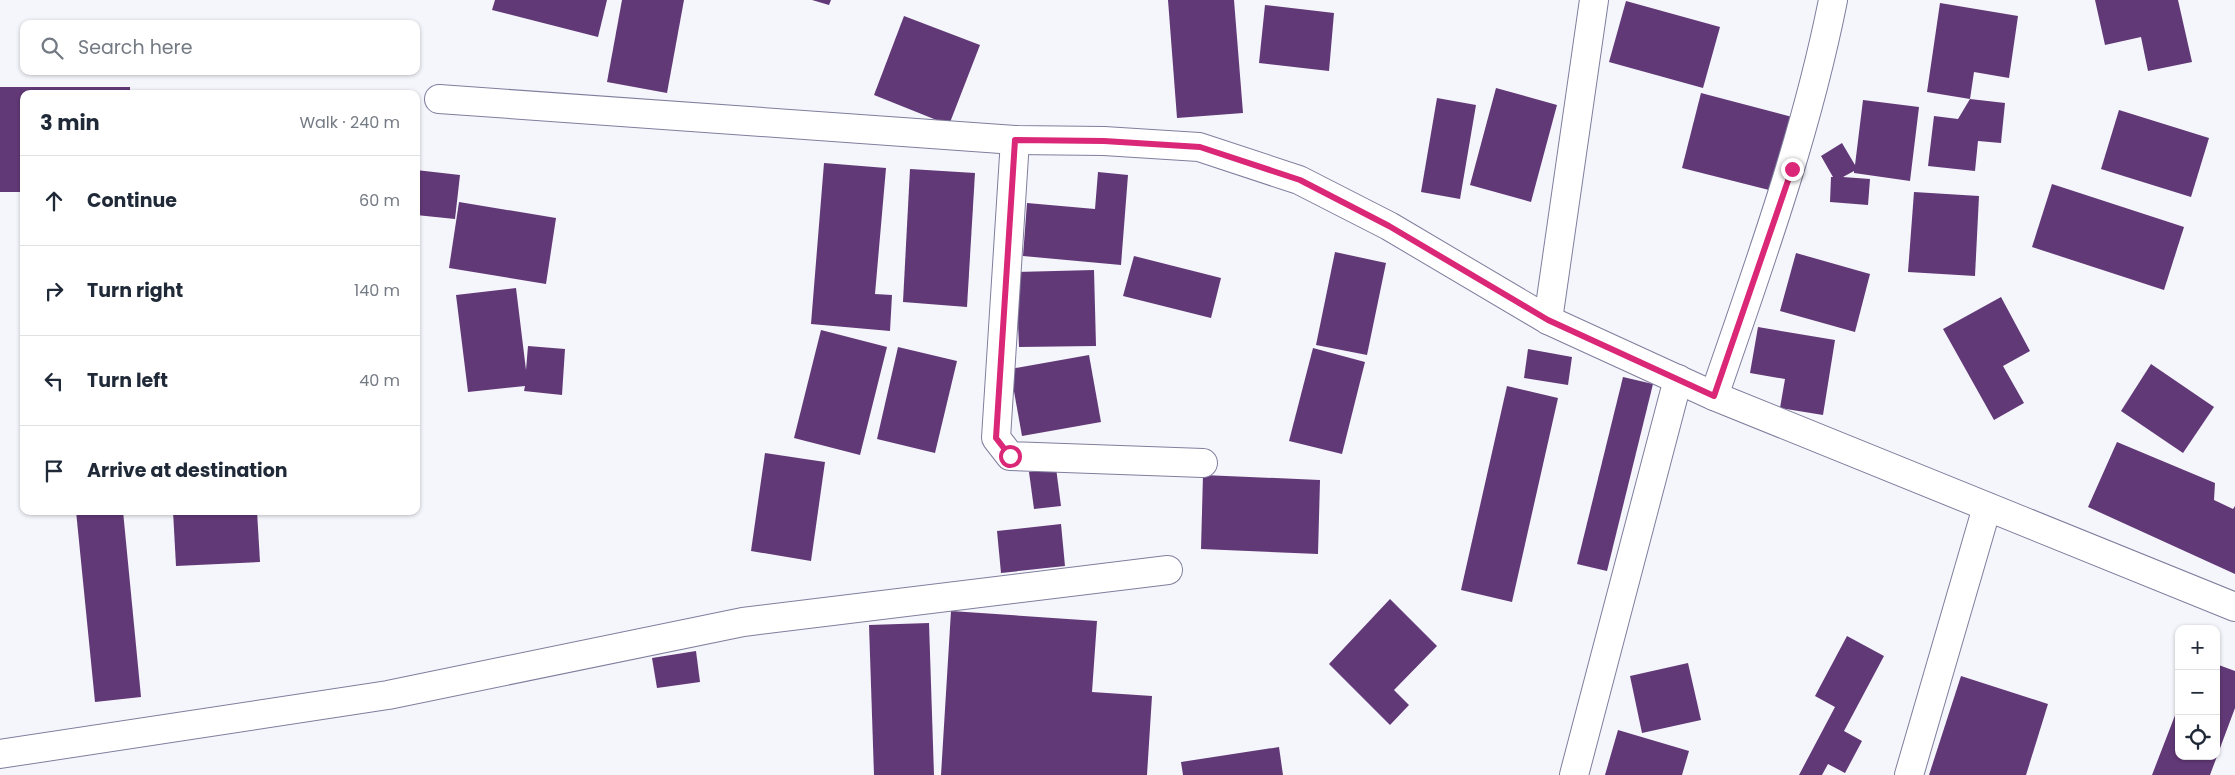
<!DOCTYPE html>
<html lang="en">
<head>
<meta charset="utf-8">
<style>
  body { margin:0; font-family:Poppins,sans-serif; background:#f2f2f3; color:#1f2937 }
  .controls { position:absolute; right:15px; bottom:15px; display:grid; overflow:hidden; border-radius:10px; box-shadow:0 1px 4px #0004 }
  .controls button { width:45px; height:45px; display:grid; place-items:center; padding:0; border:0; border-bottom:1px solid #e0e1e3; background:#fff; color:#1f2937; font:25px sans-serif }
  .stop { position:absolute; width:15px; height:15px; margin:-11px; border:4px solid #db2777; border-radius:50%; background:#fff }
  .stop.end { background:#db2777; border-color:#fff; box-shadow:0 1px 5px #0008 }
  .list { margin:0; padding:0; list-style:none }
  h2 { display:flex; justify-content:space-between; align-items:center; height:65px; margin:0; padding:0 20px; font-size:21px }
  h2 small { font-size:16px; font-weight:400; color:#747a83 }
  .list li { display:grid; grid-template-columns:32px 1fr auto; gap:15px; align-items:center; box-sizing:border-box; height:90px; padding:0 20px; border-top:1px solid #e0e1e3 }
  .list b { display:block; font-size:19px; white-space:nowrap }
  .list em { font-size:16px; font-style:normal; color:#747a83 }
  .icon { flex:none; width:28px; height:28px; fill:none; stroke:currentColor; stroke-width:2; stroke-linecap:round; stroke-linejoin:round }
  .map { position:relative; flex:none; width:2235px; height:775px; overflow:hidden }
  .search { position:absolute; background:#fff; box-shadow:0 1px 4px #0004; left:20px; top:20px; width:400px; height:55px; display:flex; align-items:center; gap:12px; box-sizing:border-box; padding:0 18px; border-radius:10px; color:#747a83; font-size:19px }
  .panel { position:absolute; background:#fff; box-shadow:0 1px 4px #0004; left:20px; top:90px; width:400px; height:425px; border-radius:10px }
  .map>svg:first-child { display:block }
</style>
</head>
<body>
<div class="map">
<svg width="2235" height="775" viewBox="0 0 2235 775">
  <rect width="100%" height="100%" fill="#f5f5fc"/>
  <g fill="#623977">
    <path d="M495 0H607L598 37 492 10Z"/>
    <path d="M622 0H684L667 93 607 82Z"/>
    <path d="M812 0H831L829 5Z"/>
    <path d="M1168 0H1234L1243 113 1177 118Z"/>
    <path d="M2095 0H2178L2192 62 2148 71 2141 37 2105 45Z"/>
    <path d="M1626 1 1720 27 1703 88 1609 62Z"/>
    <path d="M1940 3 2018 16 2009 78 1974 72 1970 99 1927 92Z"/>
    <path d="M1265 5 1334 13 1329 71 1259 63Z"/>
    <path d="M904 16 980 45 949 125 874 95Z"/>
    <path d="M0 87H130V94H24V192H0Z"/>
    <path d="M1496 88 1557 105 1531 202 1470 185Z"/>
    <path d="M1701 93 1796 118 1777 192 1682 168Z"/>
    <path d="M1437 98 1476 105 1460 199 1421 192Z"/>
    <path d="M1970 99 2005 103 2001 143 1978 141 1975 171 1928 166 1934 116 1958 119Z"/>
    <path d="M1863 100 1919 107 1910 181 1854 173V171L1843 177 1870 179 1868 205 1830 202 1831 177H1833L1821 156 1842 143 1855 165Z"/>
    <path d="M2119 110 2209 138 2191 197 2101 169Z"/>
    <path d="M824 163 886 168 875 294 892 295 890 331 811 324Z"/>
    <path d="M910 169 975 173 967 307 903 302Z"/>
    <path d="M416 170 460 175 455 219 416 215Z"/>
    <path d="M1098 172 1128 175 1121 265 1023 256 1027 203 1095 209Z"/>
    <path d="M2052 184 2184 227 2164 290 2032 247Z"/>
    <path d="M1914 192 1979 196 1975 276 1908 272Z"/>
    <path d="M459 202 556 218 546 284 449 268Z"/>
    <path d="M1335 252 1386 263 1367 355 1316 345Z"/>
    <path d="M1796 253 1870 274 1855 332 1780 311Z"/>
    <path d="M1134 256 1221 278 1211 318 1123 296Z"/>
    <path d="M1094 270 1096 346 1019 347 1016 272Z"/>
    <path d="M516 288 526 370 528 346 565 349 562 395 524 391 525 386 468 392 456 295Z"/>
    <path d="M2001 297 2030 351 2003 366 2024 403 1994 420 1943 329Z"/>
    <path d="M1758 327 1835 340 1823 415 1780 408 1785 379 1750 373Z"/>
    <path d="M821 330 887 347 860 455 794 438Z"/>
    <path d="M898 347 957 361 935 453 877 439Z"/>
    <path d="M1313 348 1365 362 1342 454 1289 441Z"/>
    <path d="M1528 349 1572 357 1568 385 1524 378Z"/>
    <path d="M1089 355 1101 422 1022 436 1010 369Z"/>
    <path d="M2151 364 2214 407 2183 453 2121 411Z"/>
    <path d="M1623 377 1653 384 1607 571 1577 564Z"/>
    <path d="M1507 386 1558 398 1512 602 1461 590Z"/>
    <path d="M2117 442 2215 483 2214 500 2233 509 2235 506V574L2088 507Z"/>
    <path d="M765 453 825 462 811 561 751 551Z"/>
    <path d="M1056 468 1061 506 1034 509 1029 472Z"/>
    <path d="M1203 475 1320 480 1318 554 1201 549Z"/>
    <path d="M76 511H123L141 697 95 702Z"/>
    <path d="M173 511H257L260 562 176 566Z"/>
    <path d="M1061 524 1065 566 1001 573 997 531Z"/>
    <path d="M1390 599 1437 646 1394 690 1409 705 1390 725 1329 664Z"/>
    <path d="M951 611 1097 621 1092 692 1152 696 1147 775H941Z"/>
    <path d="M929 623 934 775H874L869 625Z"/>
    <path d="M1847 636 1884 656 1844 731 1862 741 1845 773 1828 764 1822 775H1799L1835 707 1815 696Z"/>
    <path d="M696 651 700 682 657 688 652 658Z"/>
    <path d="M1688 663 1701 720 1642 733 1630 676Z"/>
    <path d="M2216 664 2235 671V708L2210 775H2152L2179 705V756H2216Z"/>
    <path d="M1961 676 2048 704 2026 775H1929Z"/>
    <path d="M1618 730 1689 751 1682 775H1605Z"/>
    <path d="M1279 747 1283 775H1183L1181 762Z"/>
  </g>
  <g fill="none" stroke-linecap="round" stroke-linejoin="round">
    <defs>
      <g id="minor">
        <path d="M439 99 1015 140 1104 141 1199 147 1299 180 1389 226 1548 320 1714 396 2235 607"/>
        <path d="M1015 140 996 438 1010 456 1203 463"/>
        <path d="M1548 320 1594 0"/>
        <path d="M1714 396C1759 265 1806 136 1833 0"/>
        <path d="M0 754 388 695 743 622 1168 570"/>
        <path d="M1574 775 1678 379"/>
        <path d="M1909 775 1987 507"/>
      </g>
    </defs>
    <use href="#minor" stroke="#7f7e9d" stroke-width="30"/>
    <use href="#minor" stroke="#fff" stroke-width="28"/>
  </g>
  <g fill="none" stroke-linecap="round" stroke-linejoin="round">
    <path stroke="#db2777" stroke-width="6" d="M1010 456 996 438 1015 140 1104 141 1200 147 1300 180 1389 226 1548 320 1714 396 1792 169"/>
  </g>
</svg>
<div class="controls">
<button>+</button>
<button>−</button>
<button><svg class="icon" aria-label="locate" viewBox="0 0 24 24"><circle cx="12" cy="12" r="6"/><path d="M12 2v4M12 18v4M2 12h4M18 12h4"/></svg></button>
</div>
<div class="stop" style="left:1010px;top:456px"></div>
<div class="stop end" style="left:1792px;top:169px"></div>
<div class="search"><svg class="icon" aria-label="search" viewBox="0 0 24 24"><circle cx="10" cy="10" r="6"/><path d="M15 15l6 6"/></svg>Search here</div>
<section class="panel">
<h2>3 min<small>Walk · 240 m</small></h2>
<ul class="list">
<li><svg class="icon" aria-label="ahead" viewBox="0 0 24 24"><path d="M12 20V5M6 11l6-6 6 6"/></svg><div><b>Continue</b></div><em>60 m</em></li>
<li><svg class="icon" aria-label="right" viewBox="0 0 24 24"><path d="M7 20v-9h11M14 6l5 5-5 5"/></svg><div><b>Turn right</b></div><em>140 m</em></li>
<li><svg class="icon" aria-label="left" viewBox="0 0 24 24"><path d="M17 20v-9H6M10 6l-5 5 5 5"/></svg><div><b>Turn left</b></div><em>40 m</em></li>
<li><svg class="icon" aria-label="arrive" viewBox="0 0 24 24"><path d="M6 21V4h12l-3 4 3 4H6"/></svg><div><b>Arrive at destination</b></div></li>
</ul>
</section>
</div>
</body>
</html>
